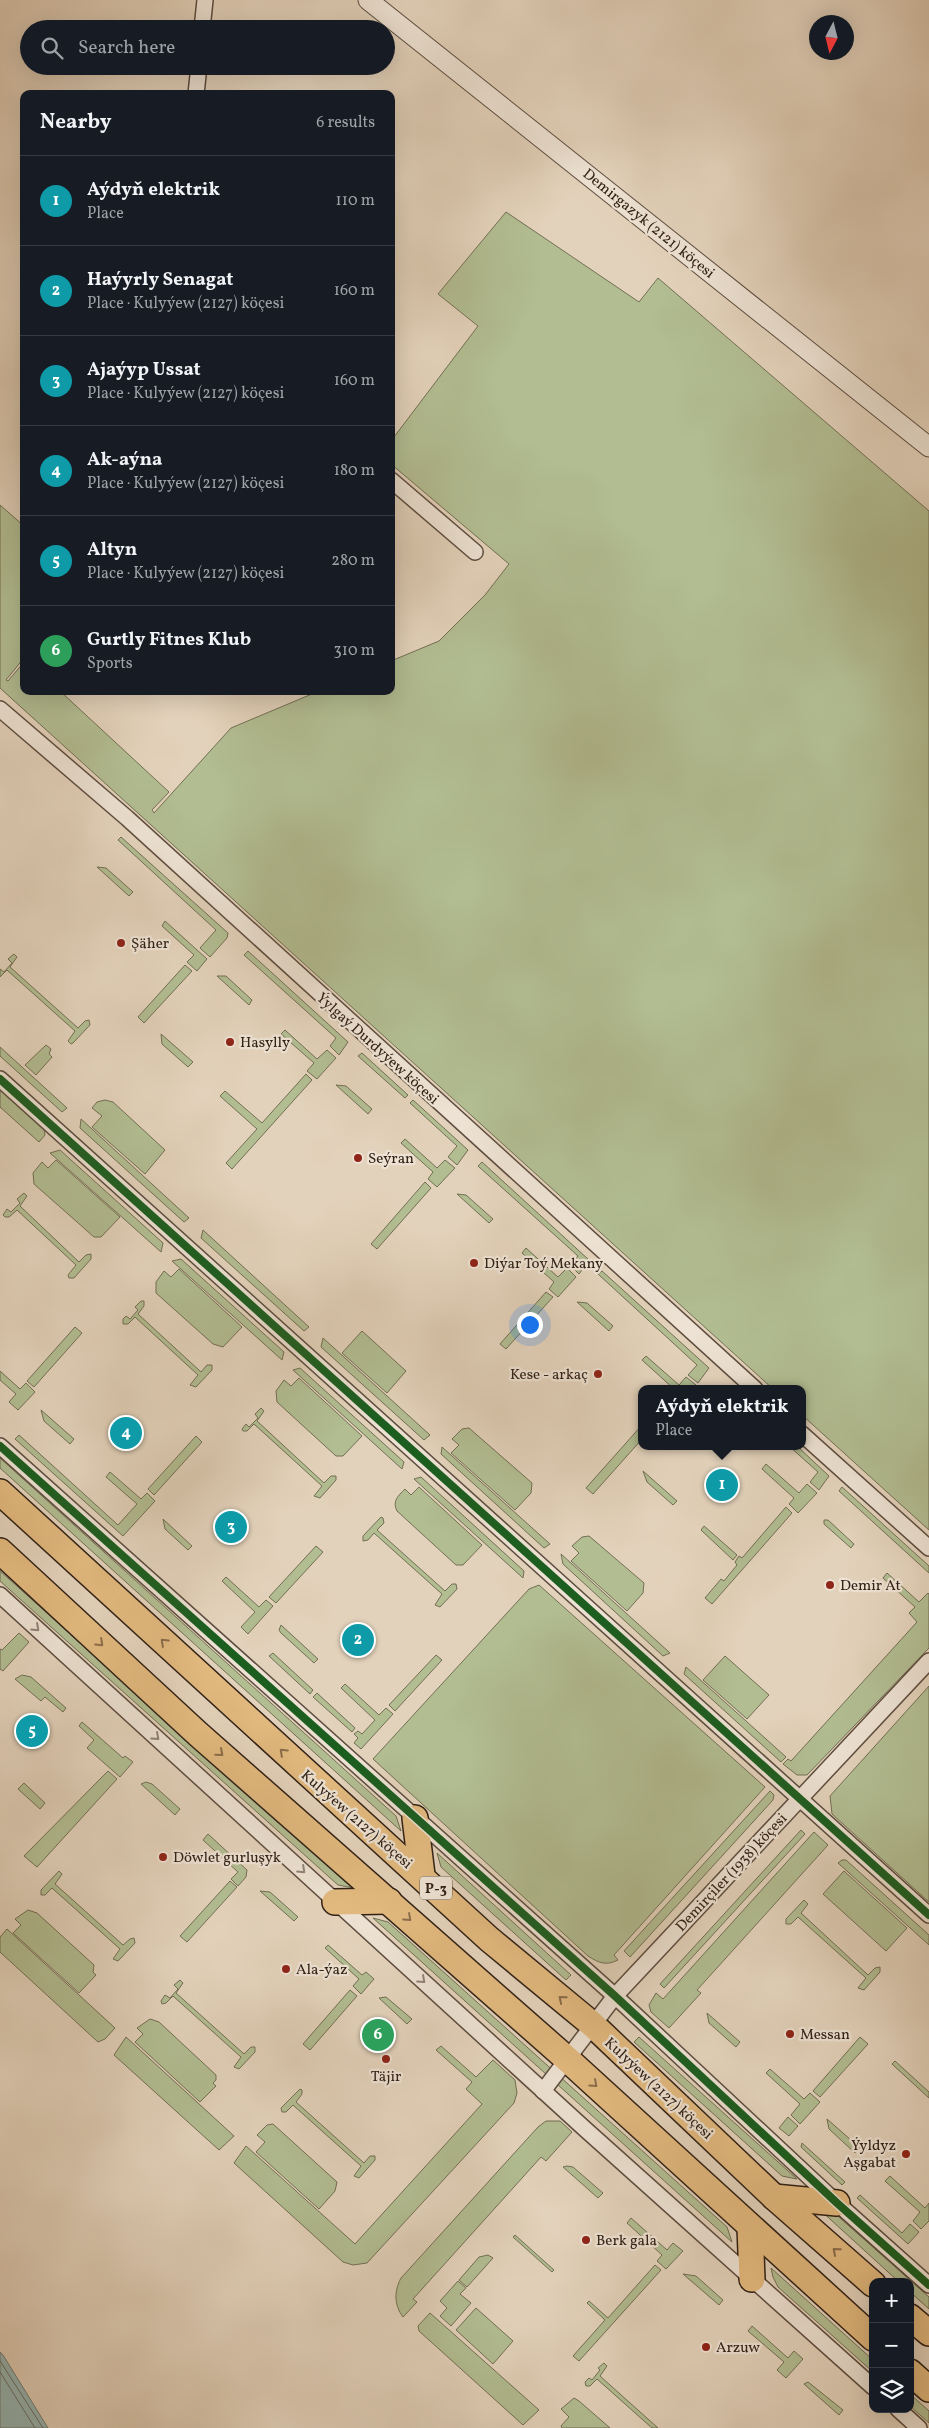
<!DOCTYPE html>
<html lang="en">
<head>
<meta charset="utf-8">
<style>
  body { margin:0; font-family:Vollkorn,serif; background:#20242c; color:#f1f3f6 }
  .controls { position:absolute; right:15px; bottom:15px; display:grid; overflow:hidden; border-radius:10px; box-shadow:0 5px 20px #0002 }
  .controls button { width:45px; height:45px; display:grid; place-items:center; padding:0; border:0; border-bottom:1px solid #363941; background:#171b24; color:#f1f3f6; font:25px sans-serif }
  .compass { position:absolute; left:809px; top:15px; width:45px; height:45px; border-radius:50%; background:#171b24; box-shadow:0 5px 20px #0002; rotate:187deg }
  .you { position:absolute; left:529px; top:1324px; width:18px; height:18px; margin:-12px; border:4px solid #fff; border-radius:50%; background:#1a73e8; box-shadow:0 0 0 8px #1a73e833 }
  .badge { display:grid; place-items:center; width:32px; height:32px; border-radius:50%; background:#db2777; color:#fff; font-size:16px; font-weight:700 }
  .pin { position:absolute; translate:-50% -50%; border:2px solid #fff; box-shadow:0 1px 5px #0006 }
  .popup { position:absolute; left:638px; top:1385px; width:168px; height:65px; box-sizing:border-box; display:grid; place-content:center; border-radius:10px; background:#171b24; filter:drop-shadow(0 1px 4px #0005); font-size:16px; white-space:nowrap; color:#9ea1a6 }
  .popup b { font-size:19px; color:#f1f3f6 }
  .popup::after { content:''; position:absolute; left:50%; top:100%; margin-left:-10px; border:10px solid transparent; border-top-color:#171b24 }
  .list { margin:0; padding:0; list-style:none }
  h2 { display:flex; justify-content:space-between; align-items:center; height:65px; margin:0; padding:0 20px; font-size:21px }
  h2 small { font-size:16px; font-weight:400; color:#9ea1a6 }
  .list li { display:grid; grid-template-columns:32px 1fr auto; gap:15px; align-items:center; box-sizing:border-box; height:90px; padding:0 20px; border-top:1px solid #363941 }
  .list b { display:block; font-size:19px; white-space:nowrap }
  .list p { margin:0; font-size:16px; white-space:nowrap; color:#9ea1a6 }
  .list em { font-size:16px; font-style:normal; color:#9ea1a6 }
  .icon { flex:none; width:28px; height:28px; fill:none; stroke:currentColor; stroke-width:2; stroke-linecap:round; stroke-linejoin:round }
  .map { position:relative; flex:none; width:929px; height:2428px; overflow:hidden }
  .search { position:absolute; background:#171b24; box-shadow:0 5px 20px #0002; left:20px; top:20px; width:375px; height:55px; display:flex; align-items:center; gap:12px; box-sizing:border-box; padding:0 18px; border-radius:28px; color:#9ea1a6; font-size:19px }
  .panel { position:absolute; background:#171b24; box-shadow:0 5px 20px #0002; left:20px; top:90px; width:375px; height:605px; border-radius:10px }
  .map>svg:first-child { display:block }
</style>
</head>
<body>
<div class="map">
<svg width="929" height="2428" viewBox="0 0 929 2428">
  <rect width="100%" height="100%" fill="#e3d2bb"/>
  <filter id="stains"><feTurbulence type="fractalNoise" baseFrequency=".004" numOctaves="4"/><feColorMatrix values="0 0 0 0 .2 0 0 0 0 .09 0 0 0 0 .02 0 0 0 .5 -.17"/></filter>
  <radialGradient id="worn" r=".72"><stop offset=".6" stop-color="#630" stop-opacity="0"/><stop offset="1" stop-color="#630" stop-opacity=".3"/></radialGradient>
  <g fill="#b2bd92" stroke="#726f54">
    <path d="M506 212 639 302 658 278 929 511V1530L802 1415V1389H773L0 688V505L24 526V658L6 680 8 681 24 662V691H60L169 792 152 810 154 813 231 728 319 691H391V661L439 641 485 595 509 564 391 464V441L478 326 438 294Z"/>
    <path d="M121 837 228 933 227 938 210 957 200 948 216 930 118 840Z"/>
    <path d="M97 867 106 868 133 892 129 896Z"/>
    <path d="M165 921 207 959 197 971 187 962 194 955 162 926Z"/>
    <path d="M248 951 348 1042 339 1055 330 1046 336 1038 244 955Z"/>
    <path d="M14 954 17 957 10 967 78 1028 85 1021 89 1020 90 1025 73 1043 71 1044 68 1041 75 1031 7 970 0 977V969L4 972 12 963 8 959Z"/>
    <path d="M185 965 192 971 144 1023 138 1017Z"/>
    <path d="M217 976H226L252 1000 249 1005Z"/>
    <path d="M285 1030 317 1059 327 1050 336 1058 317 1079 307 1071 314 1063 281 1034Z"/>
    <path d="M161 1034 193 1062 188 1067 162 1044Z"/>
    <path d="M46 1045 51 1049 49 1054 52 1057 36 1075 25 1065Z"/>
    <path d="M0 1047 67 1108 62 1112 0 1056Z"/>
    <path d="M362 1053 408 1095 405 1098 358 1056Z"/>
    <path d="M306 1074 312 1080 232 1169 226 1163 257 1129 220 1096 225 1091 262 1123Z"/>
    <path d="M336 1085 346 1086 372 1109 368 1114Z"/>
    <path d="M0 1089 44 1128 45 1135 39 1142 0 1107Z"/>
    <path d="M105 1100 113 1102 165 1150 145 1174 92 1127 102 1116 92 1108 97 1102Z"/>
    <path d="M413 1100 468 1150 457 1165 448 1157 457 1146 410 1103Z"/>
    <path d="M81 1119 189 1218 184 1222 80 1128Z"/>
    <path d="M405 1139 437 1168 445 1160 455 1168 437 1187 428 1179 433 1172 401 1143Z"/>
    <path d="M60 1150 163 1243 161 1252 50 1153Z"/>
    <path d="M56 1160 120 1217 101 1237H94L34 1184 33 1173 42 1162 48 1168Z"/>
    <path d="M482 1162 589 1260 579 1274 570 1265 578 1256 478 1166Z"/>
    <path d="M425 1182 431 1188 377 1249 371 1244Z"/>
    <path d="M24 1193 27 1196 20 1206 79 1262 86 1255 91 1254V1259L74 1278H69L68 1275 76 1265 17 1210 9 1217H5L3 1215 7 1209 11 1212 20 1203 17 1199Z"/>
    <path d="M457 1194 466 1195 493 1219 489 1223Z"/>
    <path d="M203 1230 309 1327 304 1331 201 1238Z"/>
    <path d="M526 1248 558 1277 567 1268 576 1277 558 1297 549 1289 554 1282 522 1253Z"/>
    <path d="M181 1259 284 1352 282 1360 172 1261Z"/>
    <path d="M179 1269 242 1327 223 1347 213 1344 156 1293V1282L164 1271 171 1277Z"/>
    <path d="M602 1271 709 1368 698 1383 688 1375 697 1365 598 1274Z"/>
    <path d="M546 1292 553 1297 506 1349 500 1344Z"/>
    <path d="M141 1301H144V1306L138 1314 201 1372 207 1365H212V1370L196 1387 190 1385 198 1375 135 1317 128 1324H123V1319L126 1316 130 1319 138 1310 135 1307Z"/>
    <path d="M577 1302 587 1303 613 1326 609 1331Z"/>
    <path d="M75 1327 82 1333 34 1387 27 1381Z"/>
    <path d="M362 1331 406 1371 387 1393 342 1353Z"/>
    <path d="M323 1338 430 1435 424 1440 321 1347Z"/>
    <path d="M646 1356 679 1385 686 1377 696 1385 693 1389H674L642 1360Z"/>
    <path d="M300 1368 404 1462 402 1469 293 1370Z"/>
    <path d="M0 1371 20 1389 26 1383 35 1392 18 1410 9 1402 16 1394 0 1380Z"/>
    <path d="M299 1378 362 1436 343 1456H336L277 1402 276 1391 284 1380 291 1386Z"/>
    <path d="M261 1408 264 1411 257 1421 324 1483 331 1476H336V1480L320 1498 314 1496 322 1486 254 1424 247 1431H243L242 1429 246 1424 249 1427 258 1418 255 1414Z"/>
    <path d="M41 1410 74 1439 70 1444 44 1421Z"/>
    <path d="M642 1425V1439L593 1494 586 1488Z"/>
    <path d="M469 1428 532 1483 531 1493 515 1510 451 1453 459 1445 452 1439 462 1429Z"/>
    <path d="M19 1435 118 1525 137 1504 106 1477 110 1472 141 1499 147 1493 155 1501 123 1536 15 1439Z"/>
    <path d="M196 1436 202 1442 154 1495 148 1489Z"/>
    <path d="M789 1446H797L829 1476 819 1490 810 1482 818 1472Z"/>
    <path d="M442 1447 550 1544 544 1548 441 1454Z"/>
    <path d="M0 1458 396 1816 401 1831 0 1468Z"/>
    <path d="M766 1464 799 1493 807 1484 817 1493 798 1513 789 1504 794 1498 762 1469Z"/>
    <path d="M643 1471 677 1501 673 1505 647 1482Z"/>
    <path d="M421 1477 524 1571 523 1578 414 1479Z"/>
    <path d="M419 1487 482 1545 463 1565H456L397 1511C392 1501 398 1496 405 1489L411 1495Z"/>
    <path d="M842 1487 929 1566V1573L839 1491Z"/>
    <path d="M786 1507 792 1513 712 1604 705 1598 721 1579 724 1581 737 1565 735 1562 739 1556 742 1558Z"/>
    <path d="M381 1517 383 1518 384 1523 377 1530 445 1591 452 1584H456L457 1589 440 1607 435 1605 442 1594 374 1533 368 1540 363 1541V1536Z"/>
    <path d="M163 1519 192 1546 188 1550 165 1529Z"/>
    <path d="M824 1520H828L854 1544 851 1548 824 1524Z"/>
    <path d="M704 1526 737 1555 733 1560 701 1530Z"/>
    <path d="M589 1536 644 1583 643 1593 627 1611 571 1561 579 1553 572 1546 582 1537Z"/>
    <path d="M316 1546 323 1552 276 1603 269 1597Z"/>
    <path d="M561 1554 670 1653 663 1656 563 1564Z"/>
    <path d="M0 1571 354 1888 338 1885 0 1581Z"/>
    <path d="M887 1573 919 1602 928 1593 929 1594V1648L807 1775H797L783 1764 788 1759 791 1761 917 1622 909 1613 915 1607 883 1578Z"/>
    <path d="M226 1577 259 1607 266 1600 273 1606 248 1634 241 1627 255 1612 222 1581Z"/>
    <path d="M539 1585 765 1787 614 1955 618 1960C606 1966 599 1963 588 1956L373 1759 529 1589Z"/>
    <path d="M281 1625 318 1659 314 1663 281 1633 279 1630Z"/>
    <path d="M19 1633 29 1642 3 1671 0 1669V1649L2 1650Z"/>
    <path d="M273 1653 313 1690 310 1694 269 1656Z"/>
    <path d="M436 1655 442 1660 395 1711 389 1705Z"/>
    <path d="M725 1656 769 1695 747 1719 703 1680Z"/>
    <path d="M686 1667 786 1757 781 1762 684 1674Z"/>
    <path d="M22 1675 31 1677 66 1708 63 1712 45 1697 41 1701 15 1679Z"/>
    <path d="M345 1684 379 1715 386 1708 393 1714 361 1749 354 1743 358 1738 354 1734 358 1731 362 1734 375 1720 341 1688Z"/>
    <path d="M929 1686V1902L832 1814 830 1796Z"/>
    <path d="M317 1693 355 1728 352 1732 313 1697Z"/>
    <path d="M82 1722 123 1758 125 1756 133 1762 120 1777 87 1748 94 1740 79 1726Z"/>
    <path d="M108 1771 117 1779 37 1867 24 1856Z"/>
    <path d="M146 1782 152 1784 180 1809 175 1815 141 1784Z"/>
    <path d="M24 1783 45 1803 40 1809 18 1789Z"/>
    <path d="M770 1791 774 1795 773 1800 630 1957 624 1951Z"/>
    <path d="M801 1830 805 1834 664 1988 660 1984Z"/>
    <path d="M814 1832 828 1845 697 1990 701 1993 669 2028 651 2012 649 2005 656 1993 663 1999Z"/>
    <path d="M208 1834 247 1870 246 1877 238 1886 231 1879 238 1872 203 1840Z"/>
    <path d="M437 1853 571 1975 566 1980 441 1867Z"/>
    <path d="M842 1860H846L929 1935V1945L838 1863Z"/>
    <path d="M59 1871 62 1874 55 1884 123 1945 130 1939 134 1938 135 1943 118 1961 113 1959 120 1949 52 1888 45 1895H41V1890Z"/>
    <path d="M844 1871 907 1928 886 1951 823 1894Z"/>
    <path d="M230 1881 237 1887 187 1942 180 1936Z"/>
    <path d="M260 1891 270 1892 298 1917 294 1921Z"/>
    <path d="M804 1900 808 1904 801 1913 868 1975 875 1968 880 1967V1972L864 1990 858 1988 866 1978 798 1917 791 1924H786V1919Z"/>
    <path d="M28 1910 37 1913 94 1965 93 1972 96 1975 79 1993 13 1933 21 1925 15 1919Z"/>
    <path d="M373 1918 388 1922 727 2227 732 2242Z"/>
    <path d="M7 1929 115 2028 105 2039 98 2042 0 1952V1937Z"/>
    <path d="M328 1945 362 1975 366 1972 374 1979 361 1994 353 1986 359 1979 325 1948Z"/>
    <path d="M180 1980 183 1983 176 1993 244 2054 251 2047H255V2052L239 2069 234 2067 241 2057 173 1996 166 2003 162 2004 161 2001 165 1995 170 1998 178 1989 174 1985Z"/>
    <path d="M350 1990 357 1996 310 2050 303 2044Z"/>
    <path d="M386 1997 412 2019 407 2024 379 1998Z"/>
    <path d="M707 2013 740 2042 736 2047 709 2023Z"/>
    <path d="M150 2019 159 2022 216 2075V2080L213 2083 216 2086 200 2102 135 2042 143 2034 137 2028Z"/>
    <path d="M126 2037 234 2136 219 2150 114 2055Z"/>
    <path d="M639 2037 797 2179 782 2176 634 2042Z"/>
    <path d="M860 2037 868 2044 820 2097 813 2091Z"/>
    <path d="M441 2046 476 2077 493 2060 515 2080 517 2093 514 2103 367 2263 353 2265 343 2262 234 2163 246 2146 355 2244 482 2104 466 2089 472 2082 436 2050Z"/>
    <path d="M895 2061 929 2092V2098L892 2064Z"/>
    <path d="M770 2069 804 2099 810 2093 820 2102 800 2124 791 2115 800 2104 766 2073Z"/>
    <path d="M300 2089 302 2090V2094L296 2102 364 2163 370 2156H375V2160L359 2178 354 2176 361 2166 293 2105 286 2112H282L281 2108Z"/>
    <path d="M788 2117 798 2126 789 2136 779 2128Z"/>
    <path d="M827 2119 860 2148 855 2153 829 2129Z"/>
    <path d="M546 2121H560L572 2132 546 2161 541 2157 413 2299 417 2302 403 2317C394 2305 394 2291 401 2278L538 2127Z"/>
    <path d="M273 2124 337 2182 335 2191 319 2209 256 2152 265 2142 257 2135 267 2125Z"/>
    <path d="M802 2143 845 2182 842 2185 801 2147Z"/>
    <path d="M567 2166 573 2167 603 2193 598 2198 563 2167Z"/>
    <path d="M890 2176 925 2208 929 2203V2221L921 2229 913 2221 920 2212 885 2181Z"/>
    <path d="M860 2195 902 2233 910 2224 919 2232 908 2244 857 2198Z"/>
    <path d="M819 2209 831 2210 929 2297V2309L910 2292V2282H899Z"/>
    <path d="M631 2218 667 2250 673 2243 683 2251 666 2269 657 2261 662 2255 627 2223Z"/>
    <path d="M515 2235 554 2270 552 2272 513 2237Z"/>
    <path d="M488 2255 493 2258 467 2287 459 2280 479 2257Z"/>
    <path d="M655 2265 661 2270 579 2361 573 2356 605 2320 587 2303 589 2301 608 2318Z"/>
    <path d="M771 2268 873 2360V2372L778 2287 773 2277Z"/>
    <path d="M683 2274 696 2276 723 2300 719 2305Z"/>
    <path d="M458 2281 466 2288 460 2294 471 2303 451 2326 440 2316 447 2308 440 2301Z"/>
    <path d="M476 2308 513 2341 493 2364 456 2330Z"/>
    <path d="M430 2313 539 2410 523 2425 419 2331 418 2326Z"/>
    <path d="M752 2326 788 2358 794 2351 803 2359 786 2378 777 2370 784 2362 748 2331Z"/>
    <path d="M604 2363 607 2366 600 2376 658 2428H652L597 2379 590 2386H586L585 2382 589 2378 592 2380 600 2370 598 2368Z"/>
    <path d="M808 2382 843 2410 839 2415 804 2384Z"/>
    <path d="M910 2394 929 2411V2423L910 2406Z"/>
    <path d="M574 2398 579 2401 610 2428H562L561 2426 569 2417 561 2409Z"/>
  </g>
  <path fill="#96b6b4" stroke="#6e7a75" d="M0 2352 3 2355 48 2428H0Z"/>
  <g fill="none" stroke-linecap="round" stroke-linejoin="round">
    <g stroke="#646c66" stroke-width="1">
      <path d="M0 2361 43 2428"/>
      <path d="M0 2372 35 2428"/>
    </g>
    <defs>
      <g id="minor">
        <path d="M202 29 205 0"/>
        <path d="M196 94 199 66"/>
        <path d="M391 480 475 552"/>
        <path d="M0 709 127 818 755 1389"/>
        <path d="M0 1079 929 1915"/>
        <path d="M802 1434 929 1548"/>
        <path d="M0 1446 615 1996 837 2203 929 2285"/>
        <path d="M0 1595 585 2129 873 2387"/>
        <path d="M543 2091 615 1996 929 1661"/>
        <path d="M898 2409 919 2428"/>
      </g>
      <path id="tertiary" d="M368 0 929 447"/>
      <g id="trunk">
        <path d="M0 1492 489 1939 593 2025 774 2197 873 2284"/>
        <path d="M0 1551 198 1734 567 2059 873 2338"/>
        <path d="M415 1818 422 1875"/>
        <path d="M335 1902 389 1901"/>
        <path d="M774 2197 837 2203"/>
        <path d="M750 2227 752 2279"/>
        <path d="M910 2317 929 2333"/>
        <path d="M910 2372 929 2389"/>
      </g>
    </defs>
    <use href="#minor" stroke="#5e4d40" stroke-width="18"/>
    <use href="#tertiary" stroke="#5e4d40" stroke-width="21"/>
    <use href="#trunk" stroke="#312117" stroke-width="28"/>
    <use href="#minor" stroke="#ede2d3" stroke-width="15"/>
    <use href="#tertiary" stroke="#ede2d3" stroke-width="19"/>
    <use href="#trunk" stroke="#e2b97e" stroke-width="25"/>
    <defs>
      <g id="cycleway">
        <path d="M0 1079 929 1915"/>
        <path d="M0 1446 615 1996 837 2203 929 2285"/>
      </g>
    </defs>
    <use href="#cycleway" stroke="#ede2d3" stroke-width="11"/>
    <use href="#cycleway" stroke="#1b5e20" stroke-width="8"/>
  </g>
  <defs><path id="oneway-chevron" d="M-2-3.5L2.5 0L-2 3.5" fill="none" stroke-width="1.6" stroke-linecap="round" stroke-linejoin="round" transform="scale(1.25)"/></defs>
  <g stroke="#8f8275">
    <use href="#oneway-chevron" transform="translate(36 1628) rotate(43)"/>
    <use href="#oneway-chevron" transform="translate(156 1737) rotate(42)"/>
    <use href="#oneway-chevron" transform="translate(302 1870) rotate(43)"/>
    <use href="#oneway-chevron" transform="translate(422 1980) rotate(42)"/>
  </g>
  <g stroke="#8a6d4a">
    <use href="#oneway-chevron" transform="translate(164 1642) rotate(-137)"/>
    <use href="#oneway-chevron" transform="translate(100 1643) rotate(43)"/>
    <use href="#oneway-chevron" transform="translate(283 1752) rotate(-137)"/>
    <use href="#oneway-chevron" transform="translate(220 1753) rotate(41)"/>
    <use href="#oneway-chevron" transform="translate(408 1918) rotate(42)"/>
    <use href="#oneway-chevron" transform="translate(562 1999) rotate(-140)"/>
    <use href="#oneway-chevron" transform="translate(594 2084) rotate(42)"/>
    <use href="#oneway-chevron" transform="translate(836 2251) rotate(-139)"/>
  </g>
  <g fill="#8f2418" stroke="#ede2d3" stroke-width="2">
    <circle cx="121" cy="943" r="5"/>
    <circle cx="230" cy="1042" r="5"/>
    <circle cx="358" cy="1158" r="5"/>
    <circle cx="474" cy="1263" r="5"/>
    <circle cx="598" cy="1374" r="5"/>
    <circle cx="830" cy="1585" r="5"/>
    <circle cx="163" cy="1857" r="5"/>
    <circle cx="286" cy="1969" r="5"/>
    <circle cx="790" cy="2034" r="5"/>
    <circle cx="386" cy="2059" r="5"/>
    <circle cx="906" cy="2154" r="5"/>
    <circle cx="586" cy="2240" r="5"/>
    <circle cx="706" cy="2347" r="5"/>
  </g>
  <g text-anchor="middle" stroke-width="4.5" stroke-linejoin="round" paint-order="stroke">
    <rect fill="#ede2d3" stroke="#695b4f" stroke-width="1" x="420" y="1876.5" width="32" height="23" rx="4"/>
    <g font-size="14" font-weight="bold" fill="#312117">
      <text x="436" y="1893">P-3</text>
    </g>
    <g font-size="15" fill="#312117" stroke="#ede2d3">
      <text transform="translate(649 223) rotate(39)" y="5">Demirgazyk (2121) köçesi</text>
      <text transform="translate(378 1048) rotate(42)" y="5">Ýylgaý Durdyýew köçesi</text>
      <text transform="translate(357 1819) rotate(41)" y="5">Kulyýew (2127) köçesi</text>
      <text transform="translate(731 1872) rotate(-47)" y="5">Demirçiler (1938) köçesi</text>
      <text transform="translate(659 2088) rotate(43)" y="5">Kulyýew (2127) köçesi</text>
    </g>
    <g font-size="15" fill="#312117" stroke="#ede2d3" text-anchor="start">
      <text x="131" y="948">Şäher</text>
      <text x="240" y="1047">Hasylly</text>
      <text x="368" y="1163">Seýran</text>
      <text x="484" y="1268">Diýar Toý Mekany</text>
      <text x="588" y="1379" text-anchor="end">Kese - arkaç</text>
      <text x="840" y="1590">Demir At</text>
      <text x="173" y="1862">Döwlet gurluşyk</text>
      <text x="296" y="1974">Ala-ýaz</text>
      <text x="800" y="2039">Messan</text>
      <text x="386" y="2081" text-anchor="middle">Täjir</text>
      <text x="896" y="2150" text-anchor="end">Ýyldyz<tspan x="896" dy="17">Aşgabat</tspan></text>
      <text x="596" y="2245">Berk gala</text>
      <text x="716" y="2352">Arzuw</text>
    </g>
  </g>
  <rect width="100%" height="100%" filter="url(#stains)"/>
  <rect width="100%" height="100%" fill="url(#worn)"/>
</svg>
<div class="controls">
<button>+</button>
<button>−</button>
<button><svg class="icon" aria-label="layers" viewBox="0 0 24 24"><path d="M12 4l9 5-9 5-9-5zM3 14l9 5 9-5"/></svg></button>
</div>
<svg class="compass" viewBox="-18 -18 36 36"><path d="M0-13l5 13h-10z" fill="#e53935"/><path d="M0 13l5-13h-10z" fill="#9ea1a6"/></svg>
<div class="you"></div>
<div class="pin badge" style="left:722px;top:1485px;background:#0f9aa8">1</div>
<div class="popup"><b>Aýdyň elektrik</b>Place</div>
<div class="pin badge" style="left:358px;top:1640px;background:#0f9aa8">2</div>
<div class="pin badge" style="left:231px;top:1527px;background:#0f9aa8">3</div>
<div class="pin badge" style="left:126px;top:1433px;background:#0f9aa8">4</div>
<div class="pin badge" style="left:32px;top:1731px;background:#0f9aa8">5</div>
<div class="pin badge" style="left:378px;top:2035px;background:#2e9e5b">6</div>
<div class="search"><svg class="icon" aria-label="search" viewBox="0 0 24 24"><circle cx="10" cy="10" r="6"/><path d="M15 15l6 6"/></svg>Search here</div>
<section class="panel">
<h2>Nearby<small>6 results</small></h2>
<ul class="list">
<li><span class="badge" style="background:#0f9aa8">1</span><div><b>Aýdyň elektrik</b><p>Place</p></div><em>110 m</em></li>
<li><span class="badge" style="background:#0f9aa8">2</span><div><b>Haýyrly Senagat</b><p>Place · Kulyýew (2127) köçesi</p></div><em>160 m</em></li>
<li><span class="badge" style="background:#0f9aa8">3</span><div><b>Ajaýyp Ussat</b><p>Place · Kulyýew (2127) köçesi</p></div><em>160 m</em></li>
<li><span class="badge" style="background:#0f9aa8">4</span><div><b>Ak-aýna</b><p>Place · Kulyýew (2127) köçesi</p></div><em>180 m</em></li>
<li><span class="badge" style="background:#0f9aa8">5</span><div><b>Altyn</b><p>Place · Kulyýew (2127) köçesi</p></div><em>280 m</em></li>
<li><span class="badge" style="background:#2e9e5b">6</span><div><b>Gurtly Fitnes Klub</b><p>Sports</p></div><em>310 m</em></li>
</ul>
</section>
</div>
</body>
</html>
